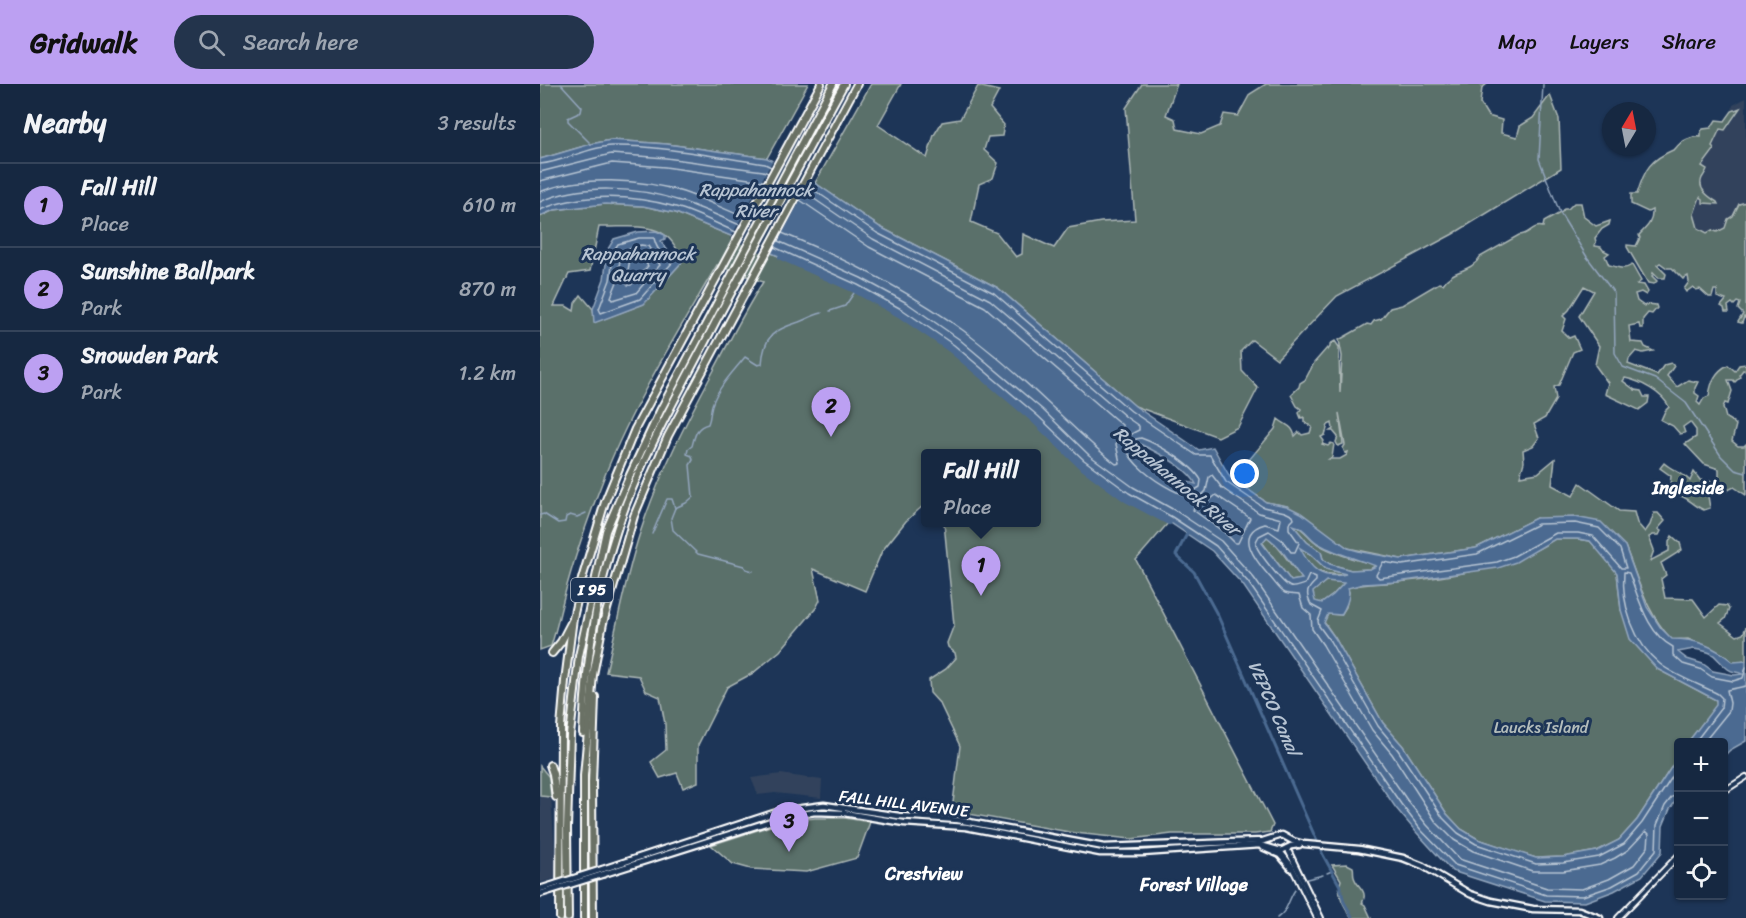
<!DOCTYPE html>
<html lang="en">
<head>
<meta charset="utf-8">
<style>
  body { margin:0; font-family:Sriracha,sans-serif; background:#23344c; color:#f1f3f6 }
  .controls { position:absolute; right:18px; bottom:18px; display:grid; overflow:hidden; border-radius:6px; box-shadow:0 2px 4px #0004 }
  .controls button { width:54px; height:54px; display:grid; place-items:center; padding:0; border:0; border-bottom:2px solid #35445a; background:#162841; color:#f1f3f6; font:30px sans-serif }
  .compass { position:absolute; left:1062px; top:18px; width:54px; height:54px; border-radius:50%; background:#162841; box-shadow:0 2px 4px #0004; rotate:10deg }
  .you { position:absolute; left:705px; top:390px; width:21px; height:21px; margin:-15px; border:4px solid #fff; border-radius:50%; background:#1a73e8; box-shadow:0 0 0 9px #1a73e833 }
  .badge { display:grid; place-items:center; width:39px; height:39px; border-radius:50%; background:#bca0f2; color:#111; font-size:20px; font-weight:700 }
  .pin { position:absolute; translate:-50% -50px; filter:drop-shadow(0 2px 3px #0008) }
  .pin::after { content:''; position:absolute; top:32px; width:21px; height:18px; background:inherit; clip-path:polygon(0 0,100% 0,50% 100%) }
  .popup { position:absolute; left:381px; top:365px; width:120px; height:78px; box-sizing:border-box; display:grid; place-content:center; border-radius:6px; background:#162841; filter:drop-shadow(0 2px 4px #0005); font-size:20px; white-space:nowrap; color:#9ea6b1 }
  .popup b { font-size:22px; color:#f1f3f6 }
  .popup::after { content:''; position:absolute; left:50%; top:100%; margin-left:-12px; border:12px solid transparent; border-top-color:#162841 }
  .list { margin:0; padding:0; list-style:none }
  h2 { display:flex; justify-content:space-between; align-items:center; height:78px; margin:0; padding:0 24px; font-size:26px }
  h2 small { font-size:20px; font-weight:400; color:#9ea6b1 }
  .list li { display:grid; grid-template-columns:39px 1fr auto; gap:18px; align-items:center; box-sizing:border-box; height:84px; padding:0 24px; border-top:2px solid #35445a }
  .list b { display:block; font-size:22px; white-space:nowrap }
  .list p { margin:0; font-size:20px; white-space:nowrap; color:#9ea6b1 }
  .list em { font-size:20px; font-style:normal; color:#9ea6b1 }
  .icon { flex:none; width:33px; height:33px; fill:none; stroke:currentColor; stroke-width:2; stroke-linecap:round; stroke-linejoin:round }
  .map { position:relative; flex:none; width:1206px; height:834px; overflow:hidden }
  header { display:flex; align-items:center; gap:36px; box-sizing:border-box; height:84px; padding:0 30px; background:#bca0f2; color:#111 }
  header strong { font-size:28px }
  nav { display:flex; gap:33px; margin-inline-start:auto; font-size:21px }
  .search { width:420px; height:54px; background:#23344c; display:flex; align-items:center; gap:15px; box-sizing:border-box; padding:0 21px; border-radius:33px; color:#9ea6b1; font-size:22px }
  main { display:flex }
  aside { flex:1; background:#162841 }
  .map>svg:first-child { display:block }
</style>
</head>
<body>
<header>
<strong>Gridwalk</strong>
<div class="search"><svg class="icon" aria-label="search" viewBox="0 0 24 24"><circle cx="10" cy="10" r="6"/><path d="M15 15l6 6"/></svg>Search here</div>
<nav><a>Map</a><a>Layers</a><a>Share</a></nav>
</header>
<main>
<aside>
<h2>Nearby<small>3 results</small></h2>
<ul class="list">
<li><span class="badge">1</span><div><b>Fall Hill</b><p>Place</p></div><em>610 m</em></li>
<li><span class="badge">2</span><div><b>Sunshine Ballpark</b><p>Park</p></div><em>870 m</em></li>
<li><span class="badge">3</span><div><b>Snowden Park</b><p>Park</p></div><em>1.2 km</em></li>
</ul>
</aside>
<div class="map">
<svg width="1206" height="834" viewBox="0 0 1206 834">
  <rect width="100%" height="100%" fill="#1d3557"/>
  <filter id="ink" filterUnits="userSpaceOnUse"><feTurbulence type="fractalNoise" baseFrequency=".0167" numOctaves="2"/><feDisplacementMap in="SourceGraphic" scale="12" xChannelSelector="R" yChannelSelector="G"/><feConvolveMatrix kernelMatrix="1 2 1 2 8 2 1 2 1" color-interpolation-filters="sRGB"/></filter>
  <g filter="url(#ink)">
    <g fill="#30425c">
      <path d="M1206 14V118L1199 120 1193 132 1188 135 1185 144 1178 148 1167 149 1158 143 1156 138 1154 130 1159 120 1158 115 1160 113 1177 118 1165 111 1162 103 1161 96 1166 90 1162 82 1180 45 1192 38 1199 27V24L1192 27 1193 21Z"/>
      <path d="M241 690 282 696 281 714 235 709 218 711 211 694Z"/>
      <path d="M0 712 11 713 17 794 0 799Z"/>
    </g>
    <g fill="#5a6f6b" stroke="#acb7b5" stroke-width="1.5" fill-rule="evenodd">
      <path d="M0 0H268L227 74 127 60 71 56 51 60 0 75Z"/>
      <path d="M331 0H361L338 41 387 74 394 51 402 38 420 35 438 2 459 7 450 24 464 41 462 52 448 53 444 66 458 79 453 94 439 100 431 138 457 149 476 173 482 170 483 150 514 164 528 144 561 138 595 136 586 24 602 0H637L626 31 635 35 637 45 661 50 680 42 684 30 698 32 710 10 726 0H947L942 4 940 19 948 32 962 36 961 49 977 53 980 42 993 34 1010 11 1019 35 1021 84 913 150 797 212 737 275 712 256 701 267 702 287 718 304 698 343 678 353 595 322 458 204 340 143 275 99Z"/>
      <path d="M1200 24 1185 46 1180 45 1172 62 1174 66 1162 82 1167 85C1166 88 1164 91 1162 94 1157 105 1169 113 1177 118L1178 120 1163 119V115L1160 113 1154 130 1158 144 1167 149 1172 146 1177 148 1185 144 1188 135 1193 132 1199 120 1206 118V235L1204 233 1202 239 1198 238 1203 230 1198 225 1200 219 1197 218 1194 221 1192 219 1188 222 1189 228H1185L1184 224 1181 222 1186 216 1177 213V206H1174L1172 213H1169L1160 205 1156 206 1153 203 1146 208 1144 205 1149 198 1148 192 1143 195 1132 184H1127L1120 179 1117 181 1126 190 1125 194H1118L1113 189 1112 192 1117 197 1114 200 1108 199 1087 163V161L1096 162 1100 154 1099 151C1107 143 1113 138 1112 126L1108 128 1091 120V110H1097C1105 84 1110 76 1135 65 1142 56 1152 52 1161 53V47L1163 45 1171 44 1176 36 1185 37 1192 27Z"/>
      <path d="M1034 119H1041L1044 133 1056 142 1070 137 1069 141 1062 145 1055 154 1056 158 1055 162 1061 163 1063 166 1069 169 1065 172 1069 181C1078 183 1083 187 1092 181L1101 197 1097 200 1104 201 1108 208 1106 211 1101 208 1095 210 1097 217 1104 222 1108 220 1116 221 1117 224 1112 230 1108 229 1103 235V244H1100L1099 240 1089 242 1091 258 1103 259 1105 263 1113 267 1103 269 1096 267 1089 275 1088 280 1117 291 1124 281 1131 279 1134 282 1127 292 1137 303 1148 296 1158 298 1155 304V309L1159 312 1157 318 1160 321 1164 314 1169 312C1171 297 1176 287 1188 281L1195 287 1199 281 1206 280V287L1203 286 1199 291 1200 293 1195 298 1193 296H1188L1192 307 1188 320 1185 319 1183 323 1186 334 1193 338 1196 341 1192 357 1198 362H1204L1206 360V411L1194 403 1180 410 1171 406 1168 412 1170 424 1164 426C1152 421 1149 413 1135 410L1130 401 1131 392 1120 384 1124 379C1133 387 1142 388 1150 397L1154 388 1160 396 1174 398 1179 394V385L1164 380 1145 360 1156 353V346L1150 338 1143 343 1145 349 1140 350 1133 342 1121 336 1125 327 1129 323C1123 309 1100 297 1085 294L1083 297 1095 306 1101 307 1104 313H1109L1108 319 1099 326 1065 310 1068 299 1055 281 1059 262 1039 232 1054 207 1044 202 1029 226 1023 232 1026 235 1022 247 1029 254 1034 252 1040 265 1033 268 1019 301 1014 303 1016 315 1005 334 994 340 999 354 993 362 983 366 984 378 980 392 998 389 1015 375 1012 401 1033 412 1040 399 1079 427 1094 428 1097 439 1105 448 1110 441 1114 429H1118L1125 437 1118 445 1121 447 1119 451H1113L1109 453 1114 466 1110 477 1129 467V458L1132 452 1140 459 1142 466 1121 479 1126 491 1121 495 1125 514 1153 515 1166 533 1179 521 1187 522 1189 525 1185 535 1180 539 1197 552 1203 550 1206 543V577L1193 579 1186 572 1148 555 1132 556C1105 527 1099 497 1085 462L996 434 936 464 861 475 808 464 747 422 726 418 693 395 735 345 738 335C748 343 752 341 755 352L759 348 762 351 770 349 772 343 764 338V333L761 334 759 329 761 325 757 322 751 311 759 303 760 299 765 296 774 279 787 264 788 266 790 263V260L795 257 799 263 800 309 802 272 799 256 827 240 831 241 834 237 841 235 850 224 862 221 899 199 903 200C912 185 931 189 940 173L979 151C989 151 993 140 1003 143L1004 138 1022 128 1024 125H1028ZM799 329 805 361 803 364 805 369 808 368 807 371 800 375H789L792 373 794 360 791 359 788 362 782 360 784 357 781 353 785 351 788 341 792 339 793 345 790 347H793L798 353 796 358 798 362 803 360Z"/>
      <path d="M65 120 103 122 136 129 241 173 315 206 359 230 410 265 494 336 540 381 586 415 629 438 596 476 733 741 730 748 715 750H632L591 755 535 749 412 727 420 662 400 620 390 609 389 596 406 585 416 574 415 569 408 563 407 559 414 541 404 439 496 438V370H386L385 420 366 437 342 467 325 507 273 485 280 516 276 524 240 567 213 589 187 603 158 661V698L143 704 137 689 120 694 111 678 126 666 125 640 120 613 106 607 99 592 66 588C77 541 85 494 100 449 118 393 146 338 174 286 190 256 205 226 223 198L177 181C135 253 89 326 60 404 47 438 34 474 25 509 20 527 17 544 11 562L0 566V133L14 126ZM59 143C96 144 129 134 142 178L103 220 55 238 53 225 41 211 35 219 34 227 26 222H14L29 190 50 187Z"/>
      <path d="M752 440C765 444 768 454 778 460 793 469 820 477 837 481L830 485 811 486 790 480 783 475 781 468 767 458Z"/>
      <path d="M727 453C743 465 749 481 763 495L751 497 722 458Z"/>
      <path d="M1015 455H1038L1050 457 1058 465 1077 489 1081 526 1117 585 1176 616 1177 621 1148 658H1138V673L1097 736 1079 756 1057 767 1023 773 996 774 970 766 938 755 921 745 907 730 863 662 843 639 795 554 784 538 788 530 801 531 806 523 809 508 807 504C824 499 840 500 857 498 908 493 973 484 1015 455Z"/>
      <path d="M759 463 770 470 786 485 807 490 806 491C776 490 773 489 759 463Z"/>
      <path d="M786 497 805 498 793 511 782 519 775 518 772 508Z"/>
      <path d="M0 682 9 693 11 713 0 712Z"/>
      <path d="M275 734H305L330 738 317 774 266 788 211 785 193 780 171 761 243 738Z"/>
      <path d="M807 780 813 783C814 786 813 790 814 793 817 804 829 806 822 819L825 821 831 834H812C804 822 796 810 801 796L792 781Z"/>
    </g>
    <g fill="#4b6b91" stroke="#93a6bd" stroke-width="1.5" fill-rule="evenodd">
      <path d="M71 56 127 60 227 74 275 99 340 143 458 204 595 322 659 366 673 363 690 393 726 418 747 422 761 429 808 464 822 468 861 475 936 464 996 434 1035 433 1061 438 1085 462 1107 523 1121 544 1132 555C1156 555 1174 562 1193 578L1206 577V657L1190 666 1184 672V658H1148L1176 621V616L1117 585 1090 555 1081 526 1077 489 1050 457 1038 455H1015L976 478 958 484 857 498 823 500 808 504C811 512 806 523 801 531L788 530 784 539 795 554 843 639 863 662 907 730 921 745 938 755 996 774 1023 773 1057 767 1079 756 1097 736 1138 673V714L1130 725 1123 742 1122 768 1102 792 1074 807 1045 818 1005 817 912 787 877 749 856 724 703 501 672 467 629 438 586 415 540 381 494 336 410 265 359 230 315 206 241 173 136 129 103 122 65 120 14 126 0 132V75L51 60ZM598 359C615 367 648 383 656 400 639 397 604 374 598 359ZM753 441C765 443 769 455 779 460 796 470 817 475 836 482L830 485 811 486 790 480 783 475 781 468 767 458ZM727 453C743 464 751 481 762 495L751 497 722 459ZM760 464 770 470 786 485 806 490C781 496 771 485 760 464ZM786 497 804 499 793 511 782 519 775 517 773 508ZM1154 565C1179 569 1171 571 1188 585 1193 589 1196 587 1202 590L1194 591 1173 587 1163 580 1147 575 1138 568Z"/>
      <path d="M116 147 125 151V155L120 157 130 169H138L142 178 104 220 54 239 53 225 64 195 68 165 74 155 98 148Z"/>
    </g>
    <path fill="#1d3557" d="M234 74 273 94 230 172 190 155Z"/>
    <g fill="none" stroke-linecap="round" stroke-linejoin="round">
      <g stroke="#b7c4d3" stroke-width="1.5">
        <path d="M0 80C24 78 47 63 72 62 121 61 176 73 225 80L231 83"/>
        <path d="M0 88 71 70 126 74 223 87 228 89"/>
        <path d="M0 97 72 79 125 83 223 97"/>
        <path d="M268 102 337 149 454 209 591 327 656 371H670L686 398 723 423 745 428 753 432 754 435 749 440V445L759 459 755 468H751L742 456 729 447 719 452C717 456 715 457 716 461 718 468 744 502 751 503 755 504 761 501 765 500L769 491 776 494V497C767 505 765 509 771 521L782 527 778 537 779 542 790 557 838 642 858 666 903 734 918 749 936 760 996 780 1023 779 1059 773 1084 760 1102 739 1138 684"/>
        <path d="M0 108C39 91 103 95 143 108 164 115 184 125 204 133"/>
        <path d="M0 118C41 99 98 103 140 117 160 123 180 133 200 141"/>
        <path d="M0 126C41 108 94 111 136 123 157 129 177 140 196 148"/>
        <path d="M242 149C306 175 368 206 424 247 454 270 484 296 511 322 533 342 552 362 576 380L580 379 576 360 583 344 582 341 445 223 329 163 260 116"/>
        <path d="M99 154H114C116 163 121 172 132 176V179L100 215 61 229 59 225 70 196 74 166 78 160Z"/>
        <path d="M238 157 321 194 367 219 419 255 503 326 549 371 593 403 636 427 681 457 714 494 867 716 887 741 919 775 1007 804 1042 805 1069 795 1094 781 1108 763 1109 750 1106 747 1088 766 1075 774 1060 781 1023 787H992L933 767 914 756 896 738 852 670 832 646 783 561 772 545 771 531 763 524 759 511C755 510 750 511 745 509 739 506 734 497 729 492 716 477 693 449 725 440L739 444 741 435 719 429 682 404 672 391 669 393 666 407C663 411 660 413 654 413 635 414 555 363 599 346V342L586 333 450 216 333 155 264 108"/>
        <path d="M101 161 108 162 120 181 96 209 73 216 71 213 77 198 81 168Z"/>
        <path d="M234 163 318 201 363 226 414 261 498 332 544 376 589 409 632 433 676 462 708 498 861 720 881 746 915 781 1006 811 1043 812 1072 802 1099 787 1116 766 1117 741 1125 722 1132 713 1138 711"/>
        <path d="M101 171 108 182 91 201H88L86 198 90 175Z"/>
        <path d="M601 354C618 360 652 380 661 396L660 403 655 406 644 404 621 389 597 370 593 360 596 355Z"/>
        <path d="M676 411 710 434 698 459H695L685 449 653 426 654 423 665 420Z"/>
        <path d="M1035 439 1059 444 1080 465 1086 484H1081L1053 452 1038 449H1016L974 472 957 478 839 494 836 491 843 478 862 481 937 470 998 440Z"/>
        <path d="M1155 658 1181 624 1182 614 1178 610C1161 601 1135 592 1120 580 1094 559 1081 521 1084 488L1089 489C1099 514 1107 550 1133 563V571L1143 580 1160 585 1172 593 1193 597 1203 594 1206 583"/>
        <path d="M1164 658 1189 627 1190 619 1187 606 1206 602"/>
      </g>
      <g stroke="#93a6bd" stroke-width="1.5">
        <path d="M21 0 42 23 41 28 28 34V37L51 60"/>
        <path d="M1003 0 999 75 1020 129 1047 173 1074 209 1075 269 1083 283 1115 295 1146 319 1181 372 1195 386 1206 389"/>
        <path d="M290 227 305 222 316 206"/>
        <path d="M135 424 131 434 133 446 158 470 204 482 206 485 213 487"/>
        <path d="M0 431 4 430 18 439 25 438 26 433 30 431 37 433 46 429"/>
        <path d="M112 450 127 415H132L135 424 146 419 153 413 150 381 153 376 152 372 147 370 148 365 152 362C155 351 156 343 168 340 171 333 170 327 172 321 178 303 194 287 205 273L218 281 222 280C224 251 234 246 259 238 267 235 273 231 282 229"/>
        <path d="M787 789 792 787"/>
        <path d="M767 795 783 791"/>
        <path d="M737 834C748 827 748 816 755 806"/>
      </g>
      <path stroke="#4b6b91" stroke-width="3" d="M648 448 636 471 654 488 678 532 783 771 800 802 804 818 813 834"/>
      <path stroke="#4b6b91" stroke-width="6" d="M241 173 315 206 359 230 410 265 494 336 540 381 586 415 629 438"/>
      <defs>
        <g id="tertiary">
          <path d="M1184 707 1206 693"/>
          <path d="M747 764 781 834"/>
          <path d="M740 767 751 781 777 834"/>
          <path d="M1078 834 1138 772"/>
        </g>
        <g id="secondary">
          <path d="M722 763 740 771 751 784"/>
          <path d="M63 785 240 727 284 721 359 732 418 736 564 763 723 757 742 751 753 757 764 760 819 765 863 774 883 782 930 810 951 817 993 825 1039 826 1060 834"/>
          <path d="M64 790 241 734 275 728 304 729 364 739 426 743 560 769H602L720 761 741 767 751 762 759 761"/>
        </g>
        <g id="motorway">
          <path d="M12 569 21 558 32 537"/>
          <path d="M43 649C46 566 60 482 92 405 116 347 148 292 177 235 219 157 261 78 304 0"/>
          <path d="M10 681 13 690 16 713"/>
          <path d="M20 834 21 643 25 597 33 534 42 495 65 418 95 345 281 0"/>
          <path d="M28 834 27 744 30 651 39 572 66 447 90 391 121 325 293 0"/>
          <path d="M44 834V692L53 591 63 539 94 432 128 352 317 0"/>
          <path d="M53 834 52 699 55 613"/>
        </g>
      </defs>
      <use href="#tertiary" stroke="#fff" stroke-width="8"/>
      <use href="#secondary" stroke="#fff" stroke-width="9"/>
      <use href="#motorway" stroke="#fff" stroke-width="10"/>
      <use href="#tertiary" stroke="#1d3557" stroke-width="4"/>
      <use href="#secondary" stroke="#1d3557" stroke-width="4.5"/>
      <use href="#motorway" stroke="#6a7165" stroke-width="6"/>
      <defs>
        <g id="secondary-bridge">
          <path d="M0 805 63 785"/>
          <path d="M0 810 64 790"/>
        </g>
      </defs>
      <use href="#secondary-bridge" stroke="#fff" stroke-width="9" stroke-linecap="butt"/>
      <use href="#secondary-bridge" stroke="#1d3557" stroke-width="4.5"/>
    </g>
  </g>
  <g text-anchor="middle" stroke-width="6" stroke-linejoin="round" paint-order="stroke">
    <rect fill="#1d3557" stroke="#bbc2cd" stroke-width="1.5" x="31" y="494" width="42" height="24" rx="4.5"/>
    <g font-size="15" font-weight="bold" fill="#fff">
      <text x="52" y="511">I 95</text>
    </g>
    <g font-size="16" fill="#b5bebc" stroke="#1d3557">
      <text x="1001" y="649">Laucks Island</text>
    </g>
    <g font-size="16" fill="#fff" stroke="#1d3557">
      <text transform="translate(364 719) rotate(7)" y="6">FALL HILL AVENUE</text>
    </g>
    <g font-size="18" font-style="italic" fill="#b7c4d3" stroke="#1d3557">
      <text x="216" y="112">Rappahannock<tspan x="216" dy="21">River</tspan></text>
      <text x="98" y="176">Rappahannock<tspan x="98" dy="21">Quarry</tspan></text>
      <text transform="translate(637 397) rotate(40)" y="6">Rappahannock River</text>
      <text transform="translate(734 624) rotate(66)" y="6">VEPCO Canal</text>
    </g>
    <g font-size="18" font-weight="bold" fill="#fff" stroke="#1d3557">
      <text x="1148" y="410">Ingleside</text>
      <text x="384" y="796">Crestview</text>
      <text x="654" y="807">Forest Village</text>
    </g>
  </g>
</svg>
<div class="controls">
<button>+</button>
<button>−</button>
<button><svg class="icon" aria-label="locate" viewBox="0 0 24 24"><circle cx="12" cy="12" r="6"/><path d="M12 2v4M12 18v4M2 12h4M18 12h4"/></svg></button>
</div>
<svg class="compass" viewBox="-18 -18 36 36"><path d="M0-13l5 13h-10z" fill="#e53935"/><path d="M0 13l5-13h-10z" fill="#9ea6b1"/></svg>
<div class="you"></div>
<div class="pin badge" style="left:441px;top:512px">1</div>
<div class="popup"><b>Fall Hill</b>Place</div>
<div class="pin badge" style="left:291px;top:353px">2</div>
<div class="pin badge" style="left:249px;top:768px">3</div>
</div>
</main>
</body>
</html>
